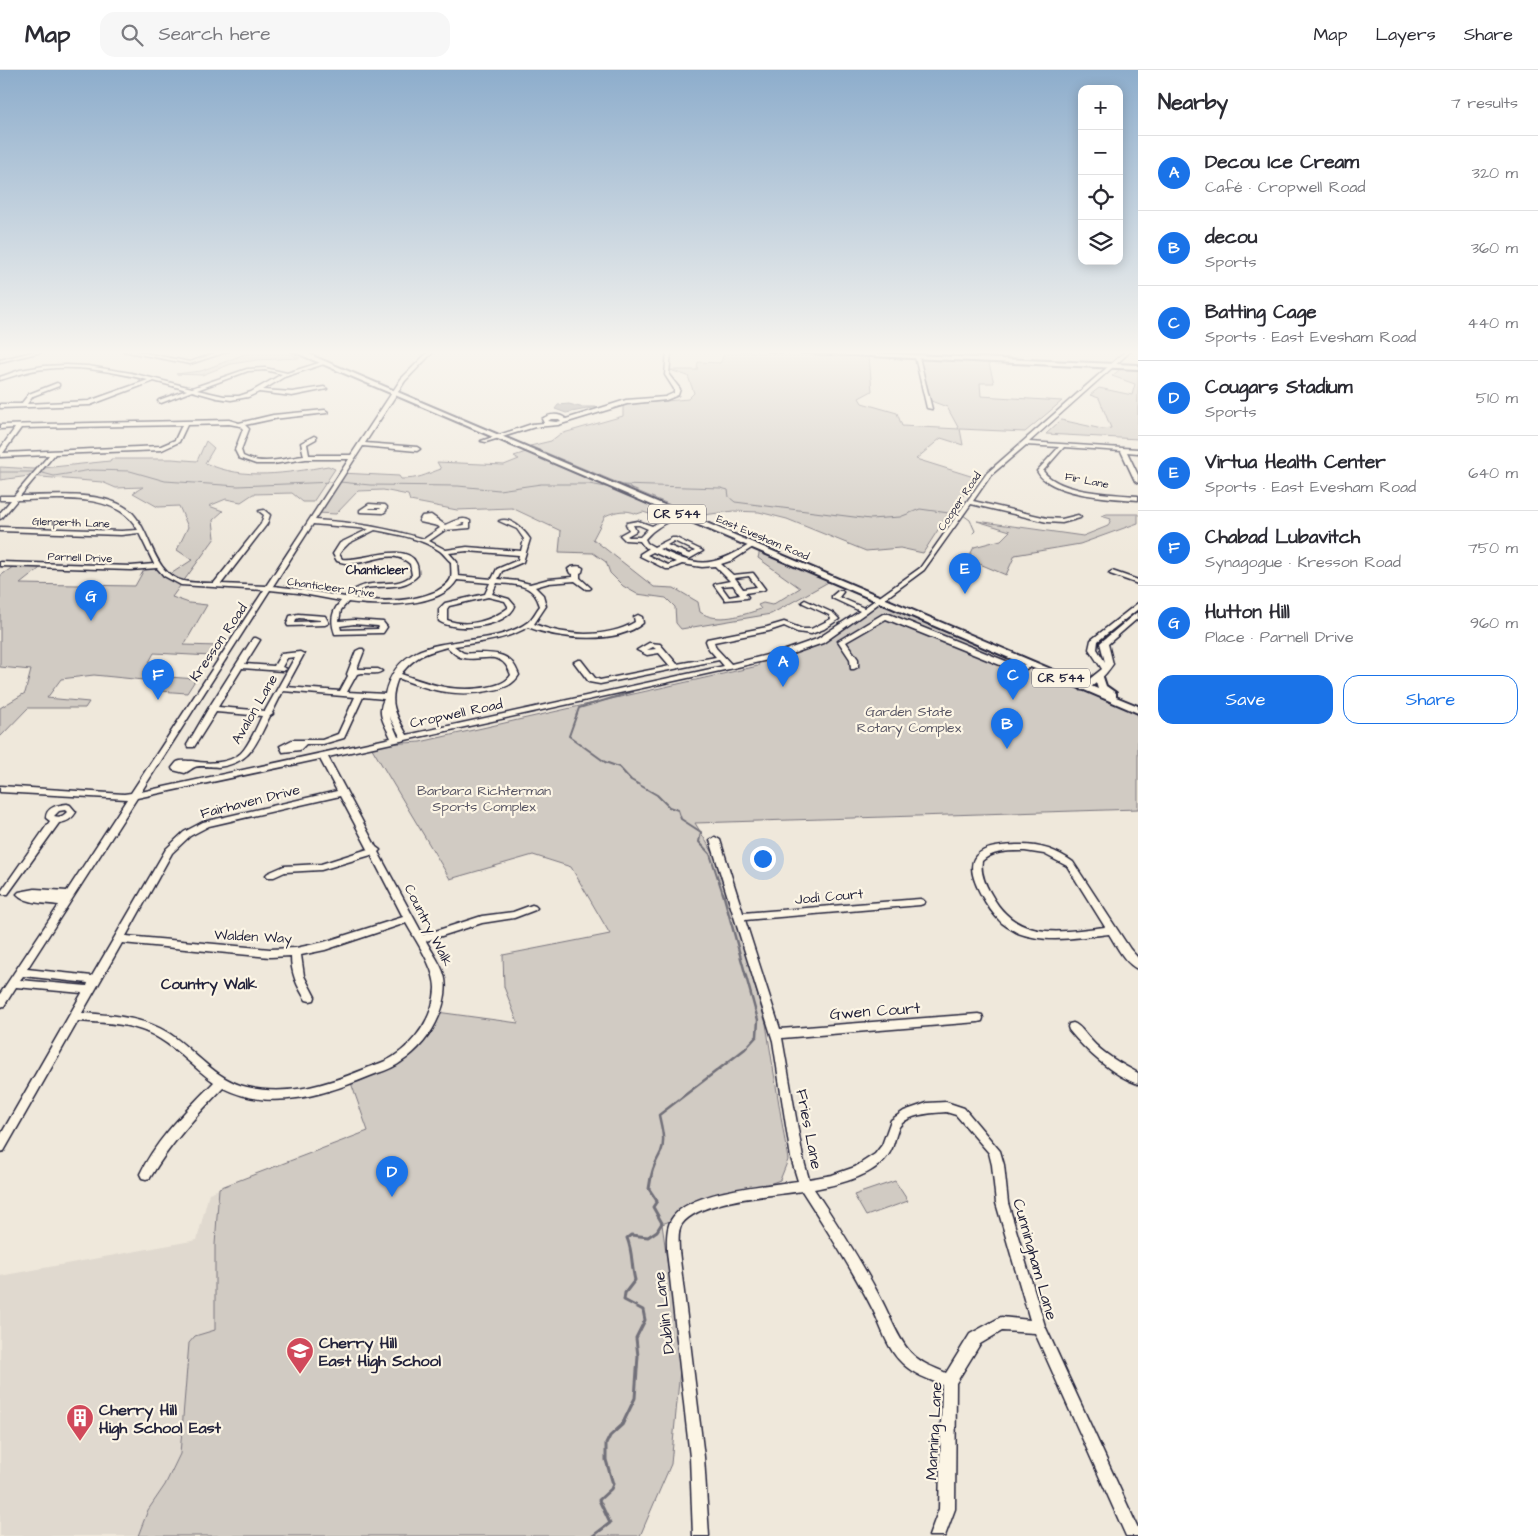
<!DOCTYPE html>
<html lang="en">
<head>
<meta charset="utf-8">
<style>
  body { margin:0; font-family:"Architects Daughter",sans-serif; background:#f7f7f7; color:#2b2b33 }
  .controls { position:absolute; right:15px; top:15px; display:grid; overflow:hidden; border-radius:10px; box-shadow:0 2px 12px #0003 }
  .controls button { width:45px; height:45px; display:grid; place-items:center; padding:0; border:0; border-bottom:1px solid #e1e1e2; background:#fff; color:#2b2b33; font:25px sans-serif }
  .you { position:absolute; left:762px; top:788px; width:18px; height:18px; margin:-12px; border:4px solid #fff; border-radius:50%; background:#1a73e8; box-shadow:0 0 0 8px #1a73e833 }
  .badge { display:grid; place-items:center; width:32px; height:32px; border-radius:50%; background:#1a73e8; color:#fff; font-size:16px; font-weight:700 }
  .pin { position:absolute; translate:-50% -41px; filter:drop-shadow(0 1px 2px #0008) }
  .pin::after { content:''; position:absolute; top:26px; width:18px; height:15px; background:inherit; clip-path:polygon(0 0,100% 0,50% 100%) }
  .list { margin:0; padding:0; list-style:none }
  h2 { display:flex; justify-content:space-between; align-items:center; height:65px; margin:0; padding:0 20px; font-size:21px }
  h2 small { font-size:16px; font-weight:400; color:#7c7c81 }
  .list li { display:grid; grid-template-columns:32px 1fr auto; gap:15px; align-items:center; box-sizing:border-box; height:75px; padding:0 20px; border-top:1px solid #e1e1e2 }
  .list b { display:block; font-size:19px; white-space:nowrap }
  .list p { margin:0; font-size:16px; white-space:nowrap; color:#7c7c81 }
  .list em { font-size:16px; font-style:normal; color:#7c7c81 }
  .actions { display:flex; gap:10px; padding:15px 20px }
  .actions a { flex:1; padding:11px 0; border:1px solid #1a73e8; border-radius:15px; text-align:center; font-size:18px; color:#1a73e8 }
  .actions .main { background:#1a73e8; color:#fff }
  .icon { flex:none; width:28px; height:28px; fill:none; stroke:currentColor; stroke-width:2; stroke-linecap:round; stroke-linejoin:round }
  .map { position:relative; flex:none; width:1138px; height:1466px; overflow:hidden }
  header { display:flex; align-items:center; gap:30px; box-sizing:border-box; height:70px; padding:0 25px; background:#fff; border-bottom:1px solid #e1e1e2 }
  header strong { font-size:24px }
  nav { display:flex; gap:28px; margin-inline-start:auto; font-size:18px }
  .search { width:350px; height:45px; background:#f7f7f7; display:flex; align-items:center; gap:12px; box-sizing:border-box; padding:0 18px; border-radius:15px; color:#7c7c81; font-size:19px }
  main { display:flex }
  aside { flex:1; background:#fff }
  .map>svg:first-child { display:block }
</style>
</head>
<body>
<header>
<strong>Map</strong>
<div class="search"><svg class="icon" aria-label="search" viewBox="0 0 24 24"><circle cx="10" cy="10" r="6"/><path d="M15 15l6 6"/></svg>Search here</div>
<nav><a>Map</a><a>Layers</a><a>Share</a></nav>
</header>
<main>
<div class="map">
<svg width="1138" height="1466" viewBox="0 0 1138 1466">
  <rect width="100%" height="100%" fill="#efe8db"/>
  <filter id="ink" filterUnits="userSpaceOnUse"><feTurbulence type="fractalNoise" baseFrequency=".02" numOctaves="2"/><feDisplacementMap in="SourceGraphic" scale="10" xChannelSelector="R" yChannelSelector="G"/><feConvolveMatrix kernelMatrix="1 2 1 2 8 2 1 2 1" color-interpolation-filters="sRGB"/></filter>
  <g filter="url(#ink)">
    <path fill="#e0d9cf" d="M373 1059 570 1466H0V1206L197 1170 209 1123Z"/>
    <g fill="#d1cbc3" stroke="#7a767f" fill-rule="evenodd">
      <path d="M253 281H284L300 288 257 290 231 294 202 305 176 304 201 301Z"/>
      <path d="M726 281 869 285V281H918L920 288 988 290 994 313H980L981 326 1062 331 1025 362 960 359 963 375 941 368 916 389 977 408 947 446 923 483 900 478 866 481 787 449 759 442 733 441 697 446 530 376 551 371 560 364 623 346V335L688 329 694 323 688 306 670 300H697L698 292 720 293ZM869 286 920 288 931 331 947 337 959 359 902 356 897 343 862 333 859 328 872 321Z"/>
      <path d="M1124 296 1138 297V369L1046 364 1061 350 1102 359 1111 358 1099 328 1090 325 1099 318 1132 325 1135 314 1112 306Z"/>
      <path d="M206 371 214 378 205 393C245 411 287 403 328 396L335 399 313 432H303L292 423 253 424 241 432 226 429 209 436 223 441 213 450 215 468 172 527 189 533 207 535 184 575 218 576 211 586 154 583 142 605 196 609 187 623 159 621 164 612 94 605 61 609 47 628 89 632 85 638H28L0 667V638L25 623 31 600 0 597V506L17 494 44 495 20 514 135 516 145 498 160 499 166 507 192 490 177 480 188 457 179 436 158 437 133 423 143 417 116 418 102 412 29 406 0 410V397L34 399 110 391 111 389H172L197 391Z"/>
      <path d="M529 381 672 442 659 447 643 442 637 444C626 439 616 441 605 446L593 469 654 517 674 518 698 532 700 542C717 554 743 545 761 539L758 535 763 533 772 535 800 518 758 488 760 480 832 510 771 544 681 559 676 553 675 537 666 528 637 524 623 516 610 503 606 492 593 483 559 482 561 461 512 438 457 440 410 431 408 425 383 420 358 421 336 444 317 443 341 403 399 406 401 409C419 409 424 405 441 399L437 392 504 395 519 389 514 386Z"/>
      <path d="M1107 444H1138V453L1080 474 1015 485 1006 505 968 489 974 477 1001 470 1010 461 977 451 1083 466 1108 456 1111 449 1101 446Z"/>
      <path d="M880 531 1138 640V739L695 753 718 791 766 954 788 1090 780 1110 662 1154 681 1290 671 1394 640 1466H138L148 1440 165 1415 180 1384 189 1273 195 1266 215 1260V1175L219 1118 368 1061 350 1010 397 990 437 942 518 953 504 917 503 885 610 864 571 797 533 785 450 809 370 675 420 672 758 596 759 590 807 576Z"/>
      <path d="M895 1111 908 1131 866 1146 854 1125Z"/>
    </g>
    <path fill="#a6a2a2" stroke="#716f79" d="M569 334 580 337H598L566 343 555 339 558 335Z"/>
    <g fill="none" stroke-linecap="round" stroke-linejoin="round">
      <g stroke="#716f79" stroke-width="1">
        <path d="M0 402H35"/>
        <path d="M39 402 54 406 91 400 130 401 165 411 238 416 333 412"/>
        <path d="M340 412 370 415 458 416 499 420 541 414H589L606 417"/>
        <path d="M621 415 721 418 728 420 729 427 735 432 870 449 900 447 920 439 956 444"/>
        <path d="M963 445 970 450 975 461 973 463"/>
      </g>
      <path stroke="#716f79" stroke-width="2" d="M631 620 632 622 579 638 569 666 605 692 619 697 631 710 657 725 669 737 678 740 681 749 701 762 699 772 710 784 723 824"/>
      <path stroke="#716f79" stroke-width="2.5" d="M651 1108C652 1097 657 1091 661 1082 666 1070 661 1056 659 1045L745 979 757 966 758 950 723 823"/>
      <path stroke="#716f79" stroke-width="3" d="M593 1466 610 1453 599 1430 611 1419 613 1414 606 1390V1374L610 1366 622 1355 635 1328 638 1286 636 1268 645 1250 643 1240 624 1230 625 1223 635 1210C631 1195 633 1182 627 1168L631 1165 648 1167 657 1161 662 1153 653 1137 657 1131 649 1119 651 1107"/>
      <defs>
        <g id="minor">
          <path d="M35 281H45L0 292V290Z"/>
          <path d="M123 281H135L190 292 221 281H229L190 294Z"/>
          <path d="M429 281H434L405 311 365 373 417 377 420 379 417 381 363 376 315 450C353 452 388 458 424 469L440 458 438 456 420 452 419 451 422 446 431 445 445 455C453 452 462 446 470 451V458L445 460 429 471 446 480 467 477 521 481 524 469 517 459 499 451C510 446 524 460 530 469L523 492 502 501 498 509 518 511 530 514 549 509 573 507V504L570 503 568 499C571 496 580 495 583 498L582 502 580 503V508L591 518 590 519H586L575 511 549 513 535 517 543 525 546 536 534 554C564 566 606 569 635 552L634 547 638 545 642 547 643 553C617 575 557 569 528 557 506 570 479 572 454 576 457 578 461 582 464 583 467 584 473 583 476 583 497 583 511 583 519 605 513 615 504 618 493 620 457 628 432 621 398 608 388 633 395 643 407 665L724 596 719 590 600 614 589 612 574 592 578 590H581L595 608 600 610 670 596 659 583 647 585 637 580 649 573 660 574 677 594 716 587 709 579 706 571 707 569 767 557 784 552 802 559H811L831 549 829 545 803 533 802 532 805 530 833 543 839 549 824 559 811 564 797 562 784 556 769 561 714 572 716 578 731 594 783 581 817 569 860 541 832 528V526L838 521H842L843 522 839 527 864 538 920 498 987 403 1126 281H1131L1029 372 1138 379V383L1127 382 1138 405V413L1135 411 1121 381 1064 377 1043 401C1059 423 1112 424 1138 426V430C1113 428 1065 426 1045 410 1041 408 1039 404 1037 401L1059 377 1026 375 991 405 973 431 1047 448 1062 449 1078 445 1081 447 1080 448 1062 453 1047 452 971 434 924 500 867 542 823 573 789 585 729 599 328 687 376 777 380 780 378 782 423 865 482 846 513 842 532 835 535 836 537 838 535 840 514 848 482 853 426 871C432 882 441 894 444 905 448 917 444 934 439 946 431 965 418 981 401 992 392 999 380 1002 370 1006 324 1025 270 1042 223 1018 196 1046 170 1074 150 1108L146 1109 142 1108 140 1104C157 1068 187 1040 214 1012 195 999 180 981 160 969 136 953 106 953 78 951L4 1081 0 1082V1066L82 923 16 917 4 936 0 937V924L59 835C45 833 27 834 17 824L19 822 35 819 67 821 127 729 0 722V716L124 724 131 723 264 520 181 515 164 506 157 498 131 500 0 496V492L131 496 154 494 139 463 121 465 0 461V457L121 461 138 460C117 420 55 430 17 430L2 448 0 449V443L11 430H0V426H14L49 385 0 387V379L15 358 0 359V355L229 350 239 353 273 345 325 340 328 342 327 343 273 349 245 355 249 359 241 380 243 386C263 396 284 388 304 386L301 373 314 366 316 367V369L307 374 309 385H351L401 309ZM229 354 240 356 243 359 235 380 239 388 256 394H273L306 389H349L266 516 221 514 267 454 270 445 264 440 259 441 264 445 261 454 214 513H210C202 513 192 513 183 511 151 503 152 459 129 440 103 420 52 426 20 426L55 384 162 380 179 372 187 355ZM182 355 175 370 161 376 3 383 21 358ZM463 453H464L465 455 456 456ZM313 454 369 459 340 473 333 484 337 491C343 493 349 494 356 493 376 491 393 479 410 494L412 505C393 522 369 503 345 527L298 519 273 516ZM375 460C396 464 421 468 440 481 444 484 447 489 451 492 451 497 452 504 451 508 449 514 442 518 437 521 410 533 380 532 352 528L360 520 366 518C384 515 405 520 418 505 418 502 418 496 416 493 406 471 361 492 342 489L339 484 342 480 349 473ZM467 481 519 485 518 490 497 499 492 509 458 506 457 492 449 483ZM457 510 490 513 485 524 445 533 439 539V551C456 563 507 557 515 536L509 529 492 524 497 513C517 515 533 513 540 536 536 541 533 548 528 552 483 585 402 552 385 624L347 622 357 604C365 601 375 606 382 601L378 599H357L364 581 363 579H360L356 581 347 604 348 606 340 621 286 617 304 584 300 582 281 584 274 596 245 594 260 570 256 568H253L208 639 187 675 188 677H194L216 642 262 646C257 656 249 675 241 683 229 694 207 694 192 691 188 691 181 690 177 692 176 693 173 697 172 698L173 700 185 703C189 701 192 698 195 697 199 695 212 697 218 697 252 693 256 673 270 646L273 644 272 643 283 621 355 627 338 664 322 670H292L280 676 283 682 300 680 306 674H323L344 668 363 627 384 629C376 644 385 654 391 668L141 722 270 520 298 523 341 531C332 541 330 550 335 564L380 563H383L387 557 383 552 354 550 339 551 341 540 348 532C377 536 440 539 457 510ZM488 527 505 531 508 536V538C491 551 467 558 447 550V539L449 536ZM354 554 378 556 379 557 378 559 341 560 340 556ZM447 577C451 580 455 585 460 587 480 594 501 576 511 605 506 613 497 615 488 617 455 623 432 615 401 604 415 586 425 583 447 577ZM653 577 656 579 647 580ZM295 587 265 641 218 637 242 598 283 601 287 599 282 597 287 588ZM389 646 400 666 398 667ZM320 689 337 721 203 752 184 762 166 779 92 906 27 899 137 728ZM340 726 368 779 321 794 284 796 268 803 266 805 268 807H274L285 802 321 800 371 785 403 847 324 872 296 878 270 879 126 866 172 783 190 766 209 756ZM406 853C416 871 435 898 435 918 434 946 416 972 393 987 385 992 374 995 365 999 328 1014 288 1027 247 1017 216 1010 195 981 170 964 144 947 112 945 82 943L122 873 270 887 291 886C291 903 297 916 306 930L310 931 314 930 315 927 304 906 301 885 325 880ZM23 906 88 913 87 916 20 910Z"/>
          <path d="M667 281H671L669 305 680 319 678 325 666 330 627 334 558 355 535 357 486 372 481 371 532 354 544 353 542 349C549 344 559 343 566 349L626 330 665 327 674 323V319L665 305ZM551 349H559L561 351 556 352 548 351Z"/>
          <path d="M917 286 919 287 932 339 927 338 915 287Z"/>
          <path d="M322 292 324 293V294L284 307 263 320 292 322 324 317 327 319 292 326 259 322 248 327 231 330 217 328 192 321 161 333 158 331 159 330 187 320 154 311 90 335 0 338V334H21L29 324 57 313 59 314V316L33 326 27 334 89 331 148 310C114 302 80 295 45 299 29 300 15 306 0 310V307L20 300 44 296 66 295 88 296 131 303 192 318 247 299 265 298 287 303ZM265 300 282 304 251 322 239 326H224L197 320 248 301Z"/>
          <path d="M369 434 385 435 387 437 386 441 383 443 360 442V440ZM370 438H381L380 439H369Z"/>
          <path d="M680 443 682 444V446C669 450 654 458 645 469L647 473 654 477 672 468H676L703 481 689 489 662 478 659 479C698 497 711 498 749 475H753V477L733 490 721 494 733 505 753 503 765 519 764 520 745 523 748 527 747 528 725 530 714 515 715 514 730 511 715 496 702 497 682 494 670 499H666L640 486V484L648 479 643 475 640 471 625 470 620 465 629 460 626 454 627 453 638 451 652 456 668 447ZM633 455H639L648 459 640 467H629L627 466 636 461ZM674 471 695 481 689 484 667 475ZM653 482 676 492 668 495 647 485ZM749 506 757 517 743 519 735 508ZM733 515 740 525 729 527 721 516Z"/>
          <path d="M1112 501 1138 510V514L1110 504 1109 503Z"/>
          <path d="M1138 533V539L1098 571 1097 579 1105 592 1100 573 1136 543 1138 542V548L1108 574 1113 594C1107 603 1092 621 1081 620L1080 618 1081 616 1102 599 1089 579 1091 570Z"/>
          <path d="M298 544 325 546 329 553 325 555 288 556 287 554 290 546ZM299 548 320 550V551L295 552 296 549Z"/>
          <path d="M883 544H889L1018 596 1031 593 1035 595 1021 601H1015L886 549 846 572 858 589V597L854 599H851L850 589 838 571Z"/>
          <path d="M67 734 70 735 76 742C72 749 67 752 59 753L8 824H2L0 822 2 820 50 751 46 748C46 737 58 735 67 734ZM65 740 67 742C63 746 60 748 54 746L59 741Z"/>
          <path d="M715 767 720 770 743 843 920 829 923 830 925 832 923 834 920 835 745 850 780 959 978 944 982 945 983 948 982 951 978 952 782 968 803 1088 809 1109 832 1105 855 1097 875 1084 882 1075 891 1050 904 1041 927 1033 946 1032 964 1038 1000 1081 1004 1095 1008 1133 1045 1256 1138 1458V1466H1126L1035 1263 1002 1261 980 1274 956 1313 955 1439 945 1466H929L939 1439 942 1315C928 1309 913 1304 902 1293 887 1279 882 1258 873 1240 852 1199 827 1160 802 1121 771 1126 702 1129 682 1154 677 1161 679 1173 679 1181L704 1387 709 1466H693L690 1387 667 1181C667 1170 666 1156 673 1147 693 1120 765 1116 798 1111L791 1088 773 971 710 770ZM946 1042 956 1045 989 1083 992 1095 996 1133 1030 1250 1001 1247 970 1264 946 1303C933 1297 920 1293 910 1282 897 1267 891 1248 882 1231 862 1192 838 1155 814 1119 836 1115 870 1107 885 1089 894 1080 894 1068 899 1057 907 1044 932 1043 946 1042Z"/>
          <path d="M1016 775C1037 774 1056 779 1073 792L1130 879 1138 888V899C1125 894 1116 875 1109 864 1080 867 1047 874 1018 863 1013 860 1007 857 1002 853 990 842 965 805 974 789 981 776 1003 776 1016 775ZM1025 781 1044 784 1067 796 1105 857C1059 862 1017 872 991 824 985 814 980 803 982 791 993 780 1011 781 1025 781Z"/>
          <path d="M1073 953C1080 955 1085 964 1090 969 1103 984 1121 994 1138 1003V1014C1112 1005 1086 981 1069 960L1068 957 1069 954Z"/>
        </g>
        <g id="major">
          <path d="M292 281H301L1098 619 1094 606 1099 603 1102 604 1106 616 1116 623V627L1138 636V643Z"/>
          <path d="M769 281H825L1138 295V299Z"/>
        </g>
      </defs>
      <use href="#minor" stroke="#22223b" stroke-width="3"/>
      <use href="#major" stroke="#22223b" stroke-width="4"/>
      <use href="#minor" fill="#fcf5e5" fill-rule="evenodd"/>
      <use href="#major" fill="#fcf5e5" fill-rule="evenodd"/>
    </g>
  </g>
  <linearGradient id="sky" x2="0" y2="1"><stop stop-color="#8dadcc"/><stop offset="0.58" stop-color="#f8f5ef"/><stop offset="1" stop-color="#f8f5ef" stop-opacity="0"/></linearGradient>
  <rect width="1138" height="487" fill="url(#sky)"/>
  <defs>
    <symbol id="school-pin" viewBox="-11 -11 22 30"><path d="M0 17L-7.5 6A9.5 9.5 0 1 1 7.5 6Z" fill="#d1495b" stroke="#fcf5e5"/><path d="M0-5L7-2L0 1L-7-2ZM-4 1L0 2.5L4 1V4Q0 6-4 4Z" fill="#fff"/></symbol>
    <symbol id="building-pin" viewBox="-11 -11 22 30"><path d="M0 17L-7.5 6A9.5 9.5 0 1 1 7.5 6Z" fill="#d1495b" stroke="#fcf5e5"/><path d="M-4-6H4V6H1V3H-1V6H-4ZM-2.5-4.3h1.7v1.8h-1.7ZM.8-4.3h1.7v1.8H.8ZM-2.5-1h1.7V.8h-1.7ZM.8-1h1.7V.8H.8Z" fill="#fff"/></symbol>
  </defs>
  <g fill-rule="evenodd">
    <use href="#school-pin" x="284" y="1265" width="32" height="43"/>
    <use href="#building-pin" x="64" y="1332" width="32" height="43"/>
  </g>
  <g text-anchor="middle" stroke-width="4.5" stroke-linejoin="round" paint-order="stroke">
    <g font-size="11" fill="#22223b" stroke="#fcf5e5">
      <text transform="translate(1087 410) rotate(11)" y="4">Fir Lane</text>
      <text transform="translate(959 431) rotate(-56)" y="4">Cooper Road</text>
      <text transform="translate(71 452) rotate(2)" y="4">Glenperth Lane</text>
      <text transform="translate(763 467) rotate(23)" y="4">East Evesham Road</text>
      <text transform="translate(80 487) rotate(2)" y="4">Parnell Drive</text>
      <text transform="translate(331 517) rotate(8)" y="4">Chanticleer Drive</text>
    </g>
    <g fill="#fcf5e5" stroke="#63616e" stroke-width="1">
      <rect x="648" y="434.5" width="58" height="19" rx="4"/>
      <rect x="1032" y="598.5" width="58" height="19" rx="4"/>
    </g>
    <g font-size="12" font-weight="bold" fill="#22223b">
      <text x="677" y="448">CR 544</text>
      <text x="1061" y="612">CR 544</text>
    </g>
    <g font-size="12" font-weight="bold" fill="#22223b" stroke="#fcf5e5">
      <text x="377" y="504">Chanticleer</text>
    </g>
    <g font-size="14" fill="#22223b" stroke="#fcf5e5">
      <text transform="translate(218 572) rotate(-56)" y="5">Kresson Road</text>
      <text transform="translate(254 639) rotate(-60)" y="5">Avalon Lane</text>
      <text transform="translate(456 643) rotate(-12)" y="5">Cropwell Road</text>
      <text transform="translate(250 731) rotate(-14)" y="5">Fairhaven Drive</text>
      <text transform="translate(829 826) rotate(-5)" y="5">Jodi Court</text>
      <text transform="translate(429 855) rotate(63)" y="5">Country Walk</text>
      <text transform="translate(253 866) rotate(3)" y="5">Walden Way</text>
    </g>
    <g font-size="14" fill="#575564" stroke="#fcf5e5">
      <text x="909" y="646">Garden State<tspan x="909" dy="16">Rotary Complex</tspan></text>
      <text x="484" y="725">Barbara Richterman<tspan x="484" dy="16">Sports Complex</tspan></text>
    </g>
    <g font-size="15" font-weight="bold" fill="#22223b" stroke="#fcf5e5">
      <text x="209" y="919">Country Walk</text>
    </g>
    <g font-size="16" fill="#22223b" stroke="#fcf5e5">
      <text transform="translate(875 940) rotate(-4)" y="6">Gwen Court</text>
      <text transform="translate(810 1059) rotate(79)" y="6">Fries Lane</text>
      <text transform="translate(1036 1189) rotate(74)" y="6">Cunningham Lane</text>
      <text transform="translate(663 1243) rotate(-97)" y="6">Dublin Lane</text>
      <text transform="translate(933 1361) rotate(-87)" y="6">Manning Lane</text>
    </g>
    <g font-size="16" font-weight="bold" fill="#22223b" stroke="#fcf5e5" text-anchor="start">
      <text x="319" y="1278">Cherry Hill<tspan x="319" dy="18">East High School</tspan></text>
      <text x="99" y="1345">Cherry Hill<tspan x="99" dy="18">High School East</tspan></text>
    </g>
  </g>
</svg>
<div class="controls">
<button>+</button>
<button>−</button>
<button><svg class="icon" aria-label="locate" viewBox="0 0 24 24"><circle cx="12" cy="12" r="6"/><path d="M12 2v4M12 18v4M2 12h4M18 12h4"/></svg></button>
<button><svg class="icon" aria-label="layers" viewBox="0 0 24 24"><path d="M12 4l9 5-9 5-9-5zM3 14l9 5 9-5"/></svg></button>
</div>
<div class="you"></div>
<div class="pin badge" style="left:783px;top:617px">A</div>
<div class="pin badge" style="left:1007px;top:679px">B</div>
<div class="pin badge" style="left:1013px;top:630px">C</div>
<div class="pin badge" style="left:392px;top:1127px">D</div>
<div class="pin badge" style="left:965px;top:524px">E</div>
<div class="pin badge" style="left:158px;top:630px">F</div>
<div class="pin badge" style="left:91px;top:551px">G</div>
</div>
<aside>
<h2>Nearby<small>7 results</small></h2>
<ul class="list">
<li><span class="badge">A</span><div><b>Decou Ice Cream</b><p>Café · Cropwell Road</p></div><em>320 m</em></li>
<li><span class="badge">B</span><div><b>decou</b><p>Sports</p></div><em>360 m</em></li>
<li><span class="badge">C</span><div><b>Batting Cage</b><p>Sports · East Evesham Road</p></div><em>440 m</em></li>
<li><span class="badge">D</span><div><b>Cougars Stadium</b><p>Sports</p></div><em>510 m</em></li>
<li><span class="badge">E</span><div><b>Virtua Health Center</b><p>Sports · East Evesham Road</p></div><em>640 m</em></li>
<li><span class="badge">F</span><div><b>Chabad Lubavitch</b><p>Synagogue · Kresson Road</p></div><em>750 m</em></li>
<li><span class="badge">G</span><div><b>Hutton Hill</b><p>Place · Parnell Drive</p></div><em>960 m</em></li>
</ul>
<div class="actions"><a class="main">Save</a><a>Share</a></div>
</aside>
</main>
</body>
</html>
